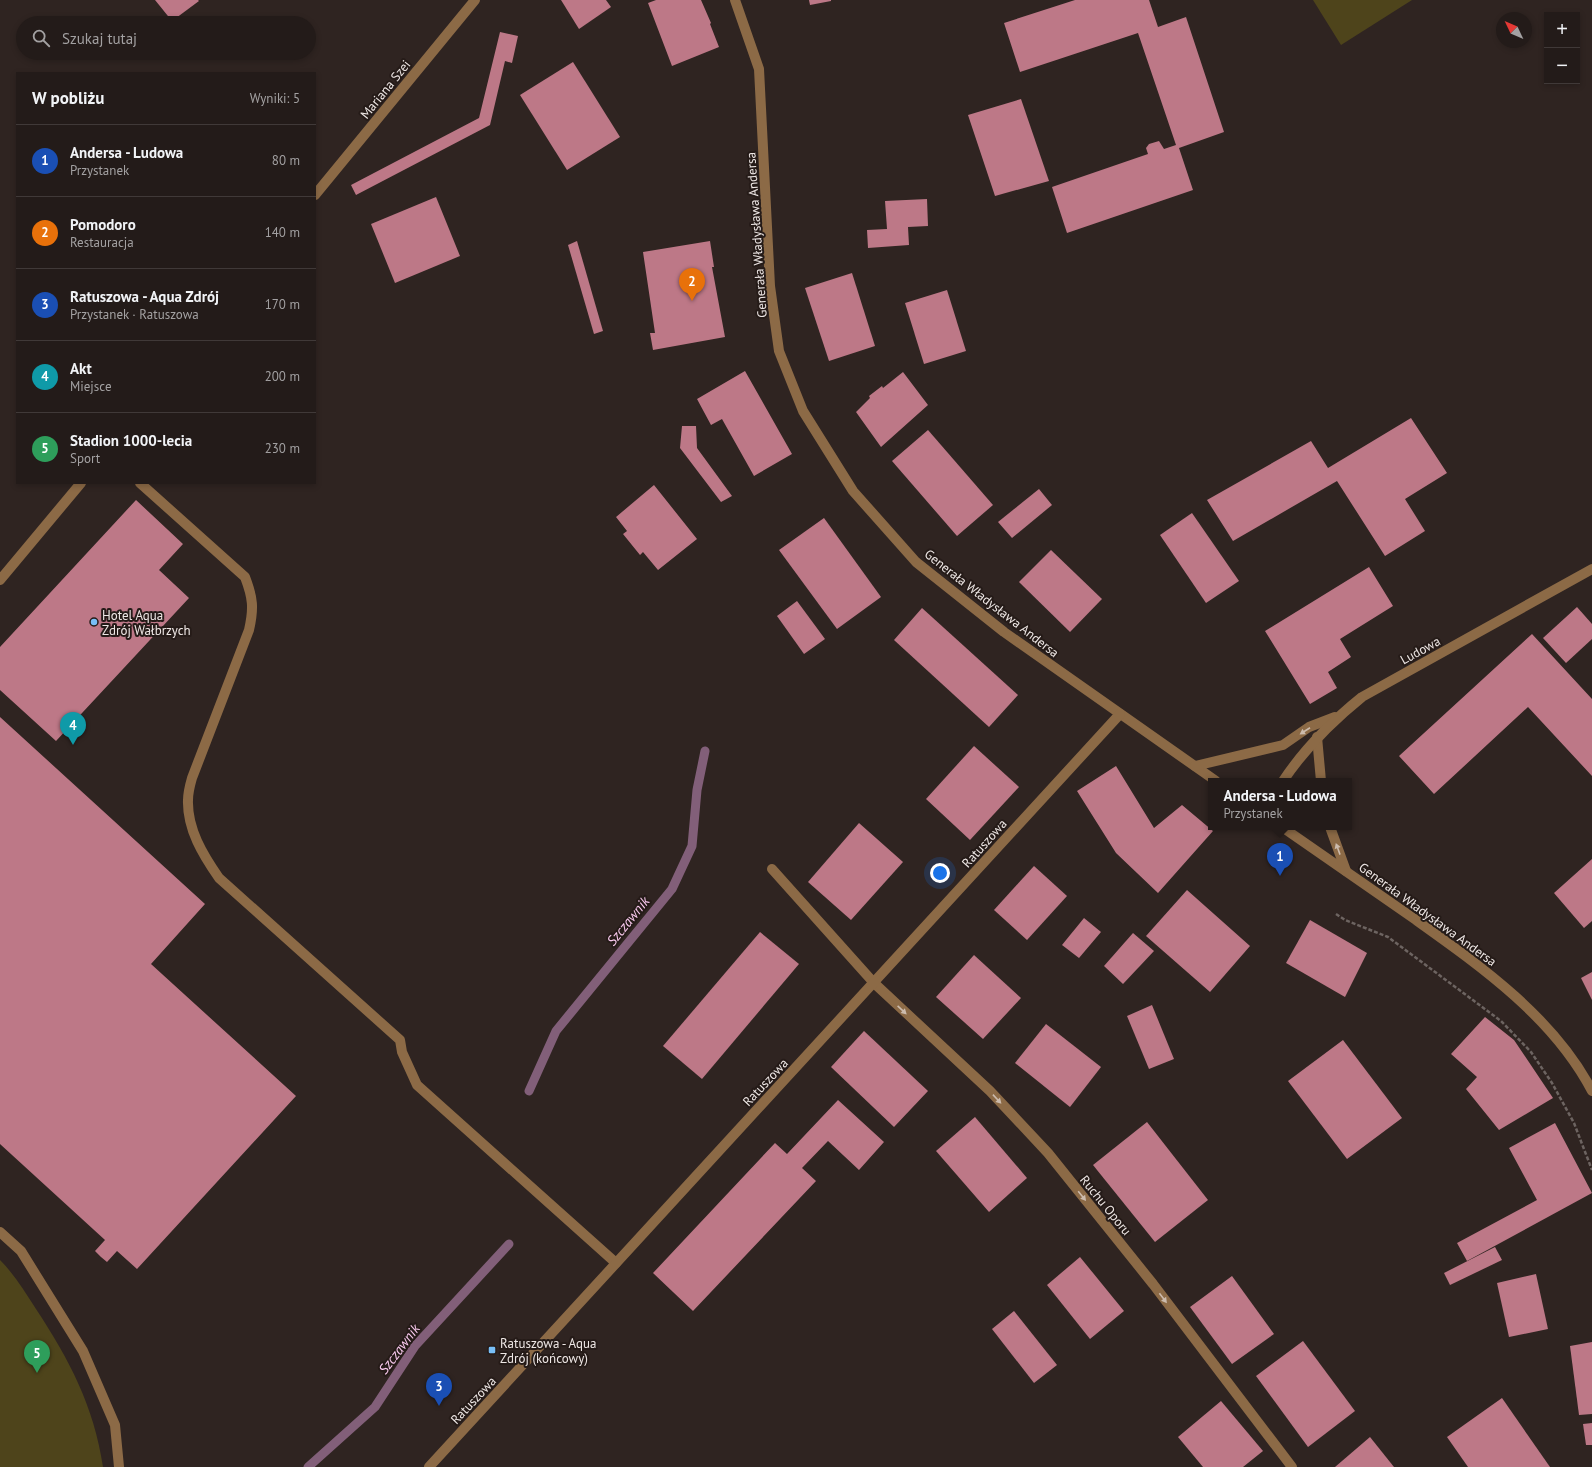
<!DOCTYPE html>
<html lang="pl">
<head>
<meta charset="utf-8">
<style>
  body { margin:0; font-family:"PT Sans",sans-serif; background:#2b2422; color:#f1f3f6 }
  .controls { position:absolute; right:12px; top:12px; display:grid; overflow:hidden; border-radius:0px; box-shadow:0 2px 6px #0003 }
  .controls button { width:36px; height:36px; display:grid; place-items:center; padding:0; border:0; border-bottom:1px solid #403938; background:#231b19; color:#f1f3f6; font:20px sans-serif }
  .compass { position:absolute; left:1496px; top:12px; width:36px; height:36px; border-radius:50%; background:#231b19; box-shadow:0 2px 6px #0003; rotate:314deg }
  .you { position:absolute; left:940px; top:873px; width:14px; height:14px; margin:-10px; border:3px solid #fff; border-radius:50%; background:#1a73e8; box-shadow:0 0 0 6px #1a73e833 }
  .badge { display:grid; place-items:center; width:26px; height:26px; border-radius:50%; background:#2563eb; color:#fff; font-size:13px; font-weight:700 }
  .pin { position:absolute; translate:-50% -33px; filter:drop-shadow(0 1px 2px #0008) }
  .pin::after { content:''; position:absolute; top:21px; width:14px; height:12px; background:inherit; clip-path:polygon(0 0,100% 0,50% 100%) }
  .popup { position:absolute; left:1208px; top:778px; width:144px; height:52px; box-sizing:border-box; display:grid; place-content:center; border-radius:0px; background:#231b19; filter:drop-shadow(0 1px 3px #0005); font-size:13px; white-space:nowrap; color:#a3a1a2 }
  .popup b { font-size:15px; color:#f1f3f6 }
  .popup::after { content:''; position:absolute; left:50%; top:100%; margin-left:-8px; border:8px solid transparent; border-top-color:#231b19 }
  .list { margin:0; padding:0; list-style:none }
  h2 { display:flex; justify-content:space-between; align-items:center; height:52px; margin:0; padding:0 16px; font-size:17px }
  h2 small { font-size:13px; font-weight:400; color:#a3a1a2 }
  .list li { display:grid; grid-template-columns:26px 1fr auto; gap:12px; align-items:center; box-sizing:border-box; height:72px; padding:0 16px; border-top:1px solid #403938 }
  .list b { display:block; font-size:15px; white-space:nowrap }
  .list p { margin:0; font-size:13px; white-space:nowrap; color:#a3a1a2 }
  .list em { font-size:13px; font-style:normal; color:#a3a1a2 }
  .icon { flex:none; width:22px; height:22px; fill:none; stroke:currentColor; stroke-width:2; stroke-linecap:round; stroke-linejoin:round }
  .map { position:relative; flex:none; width:1592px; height:1467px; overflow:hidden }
  .search { position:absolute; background:#231b19; box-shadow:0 2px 6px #0003; left:16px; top:16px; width:300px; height:44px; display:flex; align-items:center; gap:10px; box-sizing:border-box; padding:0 14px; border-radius:22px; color:#a3a1a2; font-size:15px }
  .panel { position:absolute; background:#231b19; box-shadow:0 2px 6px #0003; left:16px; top:72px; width:300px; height:412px; border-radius:0px }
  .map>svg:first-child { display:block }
</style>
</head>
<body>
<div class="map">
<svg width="1592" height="1467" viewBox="0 0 1592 1467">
  <rect width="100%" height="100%" fill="#2f2421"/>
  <g fill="#4e441b">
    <path d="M1313 0H1412L1341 45Z"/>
    <path d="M0 1260C14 1274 25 1292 36 1309 69 1359 94 1406 103 1467H0Z"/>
  </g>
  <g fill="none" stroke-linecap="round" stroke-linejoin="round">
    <g stroke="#825f79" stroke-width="9">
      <path d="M529 1091 556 1031 672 889 692 846 697 790 705 751"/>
      <path d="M308 1467 375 1407 415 1346 509 1244"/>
    </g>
  </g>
  <g fill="#bd7887">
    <path d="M155 0H198L199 1 172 21Z"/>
    <path d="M561 0H606L611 7 579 29Z"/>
    <path d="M656 0H701L711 23 710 24 719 47 672 66 648 3Z"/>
    <path d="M809 0H831V1L810 5Z"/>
    <path d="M1075 0H1149L1158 27 1186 17 1224 132 1179 148 1193 190 1067 233 1052 187 1148 154 1146 148 1149 144 1159 141 1164 149 1176 145 1138 33 1020 72 1004 23Z"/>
    <path d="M500 32 518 36 512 63 505 61 490 125 356 195 351 185 479 118Z"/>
    <path d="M573 62 620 137 567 170 520 95Z"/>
    <path d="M1021 99 1049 181 995 196 968 115Z"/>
    <path d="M436 197 460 256 395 283 371 224Z"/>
    <path d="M927 199 928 226 908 227 909 245 868 248 867 230 887 229 885 201Z"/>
    <path d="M577 241 603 331 594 334 568 245Z"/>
    <path d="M710 241 714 267H712L725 337 653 350 650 333H655L643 252Z"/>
    <path d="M852 273 875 346 829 361 805 288Z"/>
    <path d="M947 290 966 351 924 364 905 303Z"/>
    <path d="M745 371 792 454 754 476 722 419 711 425 697 399Z"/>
    <path d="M903 372 928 405 881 447 856 412 870 398 869 396 882 386 883 388Z"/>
    <path d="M1411 418 1447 473 1405 499 1425 531 1385 556 1337 481 1233 541 1207 500 1311 441 1328 468Z"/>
    <path d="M682 426H696L697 448 732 496 721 502 680 448Z"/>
    <path d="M928 430 993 505 957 536 892 461Z"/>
    <path d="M654 485 697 539 658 570 643 552 640 555 623 534 627 531 616 517Z"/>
    <path d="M1039 489 1052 505 1012 538 998 522Z"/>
    <path d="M136 500 183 544 159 570 189 598 56 741 0 690V647Z"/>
    <path d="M1192 513 1239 581 1206 603 1160 535Z"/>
    <path d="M824 518 881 597 837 629 779 550Z"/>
    <path d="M1051 550 1102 599 1070 632 1019 582Z"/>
    <path d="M1369 567 1393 606 1340 639 1351 657 1328 672 1337 688 1310 704 1265 631Z"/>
    <path d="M797 601 825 639 804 654 777 616Z"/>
    <path d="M1577 607 1592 624V639L1566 663 1543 638Z"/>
    <path d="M922 608 1018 695 989 727 894 640Z"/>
    <path d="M1532 634 1592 699V776L1528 707 1434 794 1399 756Z"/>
    <path d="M0 717 205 904 151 964 296 1096 137 1269 117 1251 107 1262 101 1257 95 1251 105 1240 0 1144Z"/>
    <path d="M974 746 1019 787 970 840 926 799Z"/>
    <path d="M1116 766 1154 828 1182 805 1213 831 1158 893 1116 853 1077 791Z"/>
    <path d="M859 823 903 862 851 920 808 882Z"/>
    <path d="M1592 859V921L1584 928 1554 893Z"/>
    <path d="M1034 866 1067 896 1027 940 994 910Z"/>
    <path d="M1187 890 1250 946 1210 992 1146 936Z"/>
    <path d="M1084 918 1101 932 1079 958 1062 945Z"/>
    <path d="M1310 920 1367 953 1345 997 1286 963Z"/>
    <path d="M760 932 799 964 702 1079 663 1046Z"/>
    <path d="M1133 933 1154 951 1123 984 1104 966Z"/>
    <path d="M974 955 1021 998 983 1039 936 997Z"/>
    <path d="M1592 972V1000L1581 978Z"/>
    <path d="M1152 1005 1174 1059 1149 1069 1127 1016Z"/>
    <path d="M1485 1017 1514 1040 1553 1098 1499 1130 1466 1089 1477 1077 1451 1054Z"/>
    <path d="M1046 1024 1101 1067 1070 1107 1015 1063Z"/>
    <path d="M864 1031 928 1091 894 1127 831 1067Z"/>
    <path d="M1343 1040 1402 1118 1347 1159 1288 1081Z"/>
    <path d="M838 1100 884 1142 859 1170 828 1141 802 1168 816 1181 693 1311 653 1273 775 1143 787 1154Z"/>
    <path d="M975 1117 1027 1178 989 1212 936 1151Z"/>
    <path d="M1147 1122 1208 1200 1155 1242 1093 1165Z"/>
    <path d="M1555 1123 1592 1193 1467 1261 1457 1243 1537 1200 1509 1148Z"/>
    <path d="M1495 1247 1502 1260 1450 1285 1444 1273Z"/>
    <path d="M1080 1257 1124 1311 1090 1339 1047 1285Z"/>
    <path d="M1536 1274 1548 1329 1509 1337 1497 1283Z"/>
    <path d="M1232 1276 1274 1334 1232 1364 1190 1307Z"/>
    <path d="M1014 1311 1057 1365 1034 1383 992 1329Z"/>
    <path d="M1303 1341 1355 1411 1308 1447 1256 1376Z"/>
    <path d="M1592 1342V1414L1579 1415 1570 1346Z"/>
    <path d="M1502 1398 1550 1467H1468L1447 1437Z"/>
    <path d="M1221 1401 1263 1451 1243 1467H1203L1178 1437Z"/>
    <path d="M1592 1423V1445H1586L1583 1424Z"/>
    <path d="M1370 1437 1394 1467H1335Z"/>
  </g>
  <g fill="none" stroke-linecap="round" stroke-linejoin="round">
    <path stroke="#6d6461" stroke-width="2.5" stroke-dasharray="4 2" stroke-linecap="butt" d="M1336 914 1345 920 1388 937 1501 1021 1531 1052 1552 1083 1574 1123 1592 1170"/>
    <g stroke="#8c6a46" stroke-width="10">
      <path d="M735 0 759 69 770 286 779 351 803 411 853 491 916 562 1004 632 1216 781"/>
      <path d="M315 195 475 0"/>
      <path d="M140 483 245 577C253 598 254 608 249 630L192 778C190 785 188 793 188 800 187 829 203 855 219 878L400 1040 402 1052 417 1085 616 1263"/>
      <path d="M0 580 81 483"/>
      <path d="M1317 737 1321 781"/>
      <path d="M1195 766 1283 745 1309 727 1335 717"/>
      <path d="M1283 781C1305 748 1331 722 1362 697L1592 569"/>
      <path d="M1282 827C1327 858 1372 889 1416 920 1482 967 1554 1018 1592 1091"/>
      <path d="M1330 827 1346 871"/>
      <path d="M772 869 874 983 990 1091 1048 1153 1153 1284 1292 1467"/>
      <path d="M0 1232 21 1251 83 1351 115 1425 119 1467"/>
      <path d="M429 1467 1120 714"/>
    </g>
  </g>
  <defs><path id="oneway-solid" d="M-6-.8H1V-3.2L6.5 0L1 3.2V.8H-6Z"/></defs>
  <g fill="#ccbbad">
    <use href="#oneway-solid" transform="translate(1305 731) rotate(147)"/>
    <use href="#oneway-solid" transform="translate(1338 849) rotate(-110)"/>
    <use href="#oneway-solid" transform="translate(902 1010) rotate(43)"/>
    <use href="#oneway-solid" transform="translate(997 1099) rotate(47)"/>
    <use href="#oneway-solid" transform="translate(1082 1196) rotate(51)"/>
    <use href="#oneway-solid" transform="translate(1163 1298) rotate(53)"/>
  </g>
  <g fill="#78bff7" stroke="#251b18" stroke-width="1.5">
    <circle cx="94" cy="622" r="4"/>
    <rect x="488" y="1346" width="8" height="8" rx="2"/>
  </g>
  <g text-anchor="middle" stroke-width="4" stroke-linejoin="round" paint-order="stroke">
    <g font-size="13" fill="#eee7e5" stroke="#251b18">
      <text transform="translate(385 89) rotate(-51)" y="5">Mariana Szei</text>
      <text transform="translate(756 235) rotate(-94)" y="5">Generała Władysława Andersa</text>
      <text transform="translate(992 603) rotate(38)" y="5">Generała Władysława Andersa</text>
      <text transform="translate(1420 650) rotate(-29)" y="5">Ludowa</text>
      <text transform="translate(984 843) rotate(-48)" y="5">Ratuszowa</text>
      <text transform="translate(1428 914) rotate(36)" y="5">Generała Władysława Andersa</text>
      <text transform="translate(765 1082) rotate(-47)" y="5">Ratuszowa</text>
      <text transform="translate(1106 1205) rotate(51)" y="5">Ruchu Oporu</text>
      <text transform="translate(473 1400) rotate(-47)" y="5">Ratuszowa</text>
    </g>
    <g font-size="13" fill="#eee7e5" stroke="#251b18" text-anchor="start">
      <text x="102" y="620">Hotel Aqua<tspan x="102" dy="15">Zdrój Wałbrzych</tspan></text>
      <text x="500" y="1348">Ratuszowa - Aqua<tspan x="500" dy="15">Zdrój (końcowy)</tspan></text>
    </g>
    <g font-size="14" font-style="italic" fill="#fbcbf0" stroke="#251b18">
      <text transform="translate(628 921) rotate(-51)" y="5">Szczawnik</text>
      <text transform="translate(399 1349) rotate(-53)" y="5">Szczawnik</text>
    </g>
  </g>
</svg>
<div class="controls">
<button>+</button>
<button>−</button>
</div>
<svg class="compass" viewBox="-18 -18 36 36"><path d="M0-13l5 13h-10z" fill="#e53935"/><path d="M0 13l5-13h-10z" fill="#a3a1a2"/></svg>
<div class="you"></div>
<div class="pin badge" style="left:1280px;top:876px;background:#1a4fb4">1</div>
<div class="popup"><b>Andersa - Ludowa</b>Przystanek</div>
<div class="pin badge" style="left:692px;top:301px;background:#e8710a">2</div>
<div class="pin badge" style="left:439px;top:1406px;background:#1a4fb4">3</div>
<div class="pin badge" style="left:73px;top:745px;background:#0f9aa8">4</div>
<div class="pin badge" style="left:37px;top:1373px;background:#2e9e5b">5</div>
<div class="search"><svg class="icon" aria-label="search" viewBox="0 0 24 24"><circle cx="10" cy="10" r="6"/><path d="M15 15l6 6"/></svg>Szukaj tutaj</div>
<section class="panel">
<h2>W pobliżu<small>Wyniki: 5</small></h2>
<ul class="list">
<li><span class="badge" style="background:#1a4fb4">1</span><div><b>Andersa - Ludowa</b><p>Przystanek</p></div><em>80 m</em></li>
<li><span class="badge" style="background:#e8710a">2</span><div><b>Pomodoro</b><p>Restauracja</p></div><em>140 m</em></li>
<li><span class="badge" style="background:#1a4fb4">3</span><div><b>Ratuszowa - Aqua Zdrój</b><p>Przystanek · Ratuszowa</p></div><em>170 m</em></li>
<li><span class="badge" style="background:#0f9aa8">4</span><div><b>Akt</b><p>Miejsce</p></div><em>200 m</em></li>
<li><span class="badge" style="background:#2e9e5b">5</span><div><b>Stadion 1000-lecia</b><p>Sport</p></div><em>230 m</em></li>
</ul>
</section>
</div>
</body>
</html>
